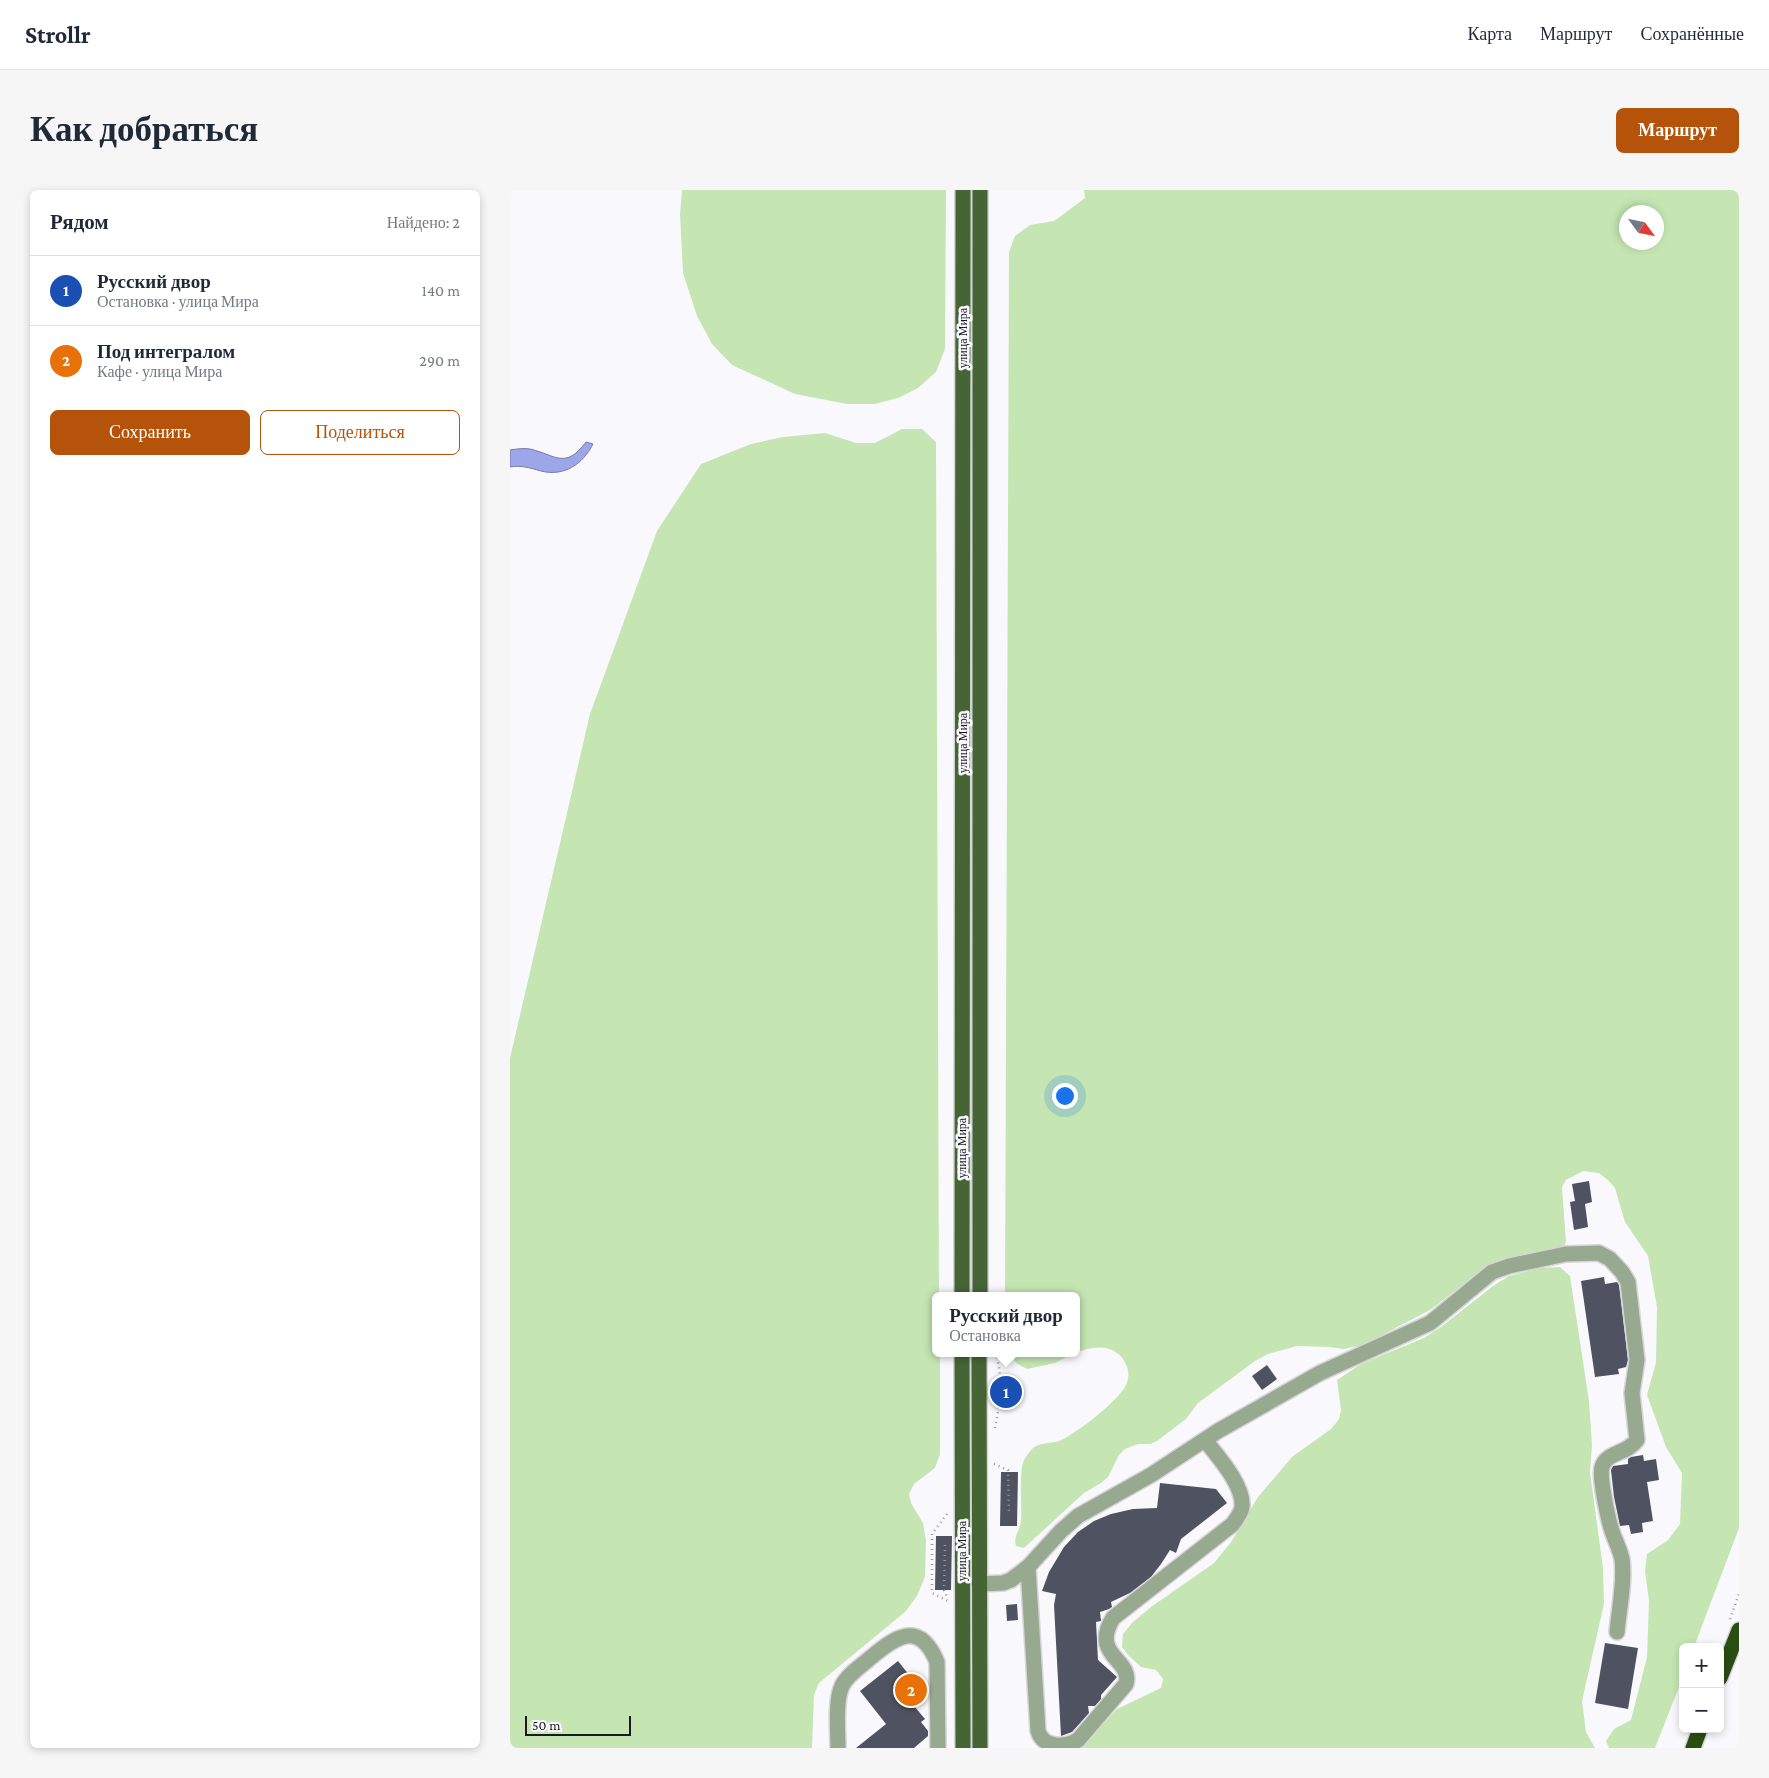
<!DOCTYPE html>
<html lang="ru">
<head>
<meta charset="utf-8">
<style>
  body { margin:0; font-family:"Crimson Pro",serif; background:#f6f6f7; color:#1f2937 }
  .controls { position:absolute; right:15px; bottom:15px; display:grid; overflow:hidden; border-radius:8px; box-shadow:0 2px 8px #0003 }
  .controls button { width:45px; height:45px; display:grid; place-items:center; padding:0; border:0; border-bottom:1px solid #e0e1e3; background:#fff; color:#1f2937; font:25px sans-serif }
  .compass { position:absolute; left:1109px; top:15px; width:45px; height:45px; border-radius:50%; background:#fff; box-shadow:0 2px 8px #0003; rotate:123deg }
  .scale { position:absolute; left:15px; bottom:12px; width:106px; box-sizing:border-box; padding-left:5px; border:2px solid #191a20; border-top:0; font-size:14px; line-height:18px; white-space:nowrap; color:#191a20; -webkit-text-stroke:4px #f9f9fd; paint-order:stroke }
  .you { position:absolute; left:554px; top:905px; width:18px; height:18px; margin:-12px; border:4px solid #fff; border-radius:50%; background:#1a73e8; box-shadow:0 0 0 8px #1a73e833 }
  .badge { display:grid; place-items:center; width:32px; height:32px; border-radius:50%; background:#b45309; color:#fff; font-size:16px; font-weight:700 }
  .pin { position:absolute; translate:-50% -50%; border:2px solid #fff; box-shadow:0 1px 5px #0006 }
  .popup { position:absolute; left:422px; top:1102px; width:148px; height:65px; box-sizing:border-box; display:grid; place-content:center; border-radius:8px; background:#fff; filter:drop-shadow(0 1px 4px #0005); font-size:16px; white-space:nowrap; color:#747a83 }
  .popup b { font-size:19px; color:#1f2937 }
  .popup::after { content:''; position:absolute; left:50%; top:100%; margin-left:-10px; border:10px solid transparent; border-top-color:#fff }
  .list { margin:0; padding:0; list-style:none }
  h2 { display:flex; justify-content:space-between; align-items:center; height:65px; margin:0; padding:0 20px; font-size:21px }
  h2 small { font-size:16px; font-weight:400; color:#747a83 }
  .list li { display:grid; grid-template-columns:32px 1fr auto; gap:15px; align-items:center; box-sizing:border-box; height:70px; padding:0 20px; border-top:1px solid #e0e1e3 }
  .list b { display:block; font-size:19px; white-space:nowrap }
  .list p { margin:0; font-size:16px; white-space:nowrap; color:#747a83 }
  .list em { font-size:16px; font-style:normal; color:#747a83 }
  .actions { display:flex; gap:10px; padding:15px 20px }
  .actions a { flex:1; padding:11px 0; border:1px solid #b45309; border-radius:8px; text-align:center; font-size:18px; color:#b45309 }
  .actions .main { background:#b45309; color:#fff }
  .map { position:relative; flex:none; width:1229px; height:1558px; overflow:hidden; border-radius:8px }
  header { display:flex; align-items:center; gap:30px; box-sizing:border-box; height:70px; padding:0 25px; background:#fff; border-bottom:1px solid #e0e1e3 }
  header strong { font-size:24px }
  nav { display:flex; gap:28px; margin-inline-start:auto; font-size:18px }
  .intro { display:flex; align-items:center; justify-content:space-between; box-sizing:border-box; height:120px; padding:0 30px }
  h1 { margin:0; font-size:35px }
  .button { padding:12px 22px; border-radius:8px; background:#b45309; color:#fff; font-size:18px; font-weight:700 }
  main { display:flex; gap:30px; padding:0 30px }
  aside { flex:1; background:#fff; border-radius:8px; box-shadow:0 2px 8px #0003 }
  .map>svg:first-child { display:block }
</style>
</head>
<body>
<header>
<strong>Strollr</strong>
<nav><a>Карта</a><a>Маршрут</a><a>Сохранённые</a></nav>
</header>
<div class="intro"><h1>Как добраться</h1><a class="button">Маршрут</a></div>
<main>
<aside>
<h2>Рядом<small>Найдено: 2</small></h2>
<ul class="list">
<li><span class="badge" style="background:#1a4fb4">1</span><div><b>Русский двор</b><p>Остановка · улица Мира</p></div><em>140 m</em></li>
<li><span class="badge" style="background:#e8710a">2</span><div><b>Под интегралом</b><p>Кафе · улица Мира</p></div><em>290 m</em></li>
</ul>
<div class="actions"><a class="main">Сохранить</a><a>Поделиться</a></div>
</aside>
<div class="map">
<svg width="1229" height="1558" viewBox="0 0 1229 1558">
  <rect width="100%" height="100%" fill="#f9f9fd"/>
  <g fill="#c5e6b3" fill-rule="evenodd">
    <path d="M172 0H436L435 159 426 182 408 198 388 208 365 214H337L285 204 222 175 202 154 187 126 173 83 170 24Z"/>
    <path d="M574 0H1229V1338L1184 1457H1173V1487L1145 1558H1099L1096 1551 1104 1539 1121 1530 1137 1467 1139 1411 1135 1381 1137 1364 1158 1350 1170 1334 1172 1283 1156 1257 1137 1205 1146 1172 1147 1117 1138 1066 1115 1032 1105 998 1099 991 1089 983 1073 981 1056 990 1052 997 1056 1052 1054 1056 989 1071 973 1079 920 1120 853 1155 834 1159 818 1157 787 1156 758 1164 745 1171 688 1213 676 1229 647 1251 640 1254H628L615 1259 609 1265 598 1287 591 1293 574 1303 514 1358 506 1356C503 1345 510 1341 511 1331 512 1316 509 1285 513 1273 514 1269 518 1264 521 1260 527 1252 540 1254 549 1251 566 1244 608 1211 616 1195 619 1188 619 1183 617 1177 609 1154 585 1154 566 1163V1106H495L499 62 505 46 520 35 544 31 575 8ZM1116 22H1146V52H1116Z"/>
    <path d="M392 239H412L426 252 429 1106H426V1163H430V1264L425 1278 404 1294 399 1304 401 1313 413 1333 416 1350 415 1387 407 1406 395 1422 309 1493 304 1505 302 1558H0V868L80 524 147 341 191 274 241 254 273 247 315 243 346 253H365Z"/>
    <path d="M1050 1077 1060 1086 1079 1211 1082 1255 1080 1282 1093 1378 1094 1414 1072 1511 1076 1542 1085 1558H571L607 1519 651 1498 653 1489 646 1480 631 1477 618 1465 612 1457 613 1444 622 1433 641 1417 704 1373 721 1352 748 1307 782 1267 821 1239 829 1229 831 1220 827 1190 851 1174 914 1148 931 1137 983 1096 999 1086 1029 1078Z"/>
    <path d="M500 1163H565L545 1173 517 1179 506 1173Z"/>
  </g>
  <path fill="#9da6e8" stroke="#757cac" d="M76 252 83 254C73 274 54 287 31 281 20 278 12 275 0 277V260C7 259 13 258 20 259 46 265 55 280 76 252Z"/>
  <g fill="#4f5260">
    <path d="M1079 991 1082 1012 1075 1014 1078 1037 1064 1040 1060 1012 1065 1011 1062 994Z"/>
    <path d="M1094 1087 1095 1094 1107 1092 1109 1095 1118 1170 1116 1177 1108 1179 1109 1184 1085 1187 1071 1091Z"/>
    <path d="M757 1175 767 1189 752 1200 742 1186Z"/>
    <path d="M1133 1265 1134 1271 1146 1269 1149 1290 1137 1292 1143 1331 1132 1333 1133 1342 1121 1344 1119 1335 1110 1336 1104 1307 1101 1280 1103 1276 1118 1274V1269L1121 1267Z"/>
    <path d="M491 1282H508L507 1336H490Z"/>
    <path d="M650 1293 706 1299 717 1313 671 1349 666 1363 660 1360 651 1374 641 1387 620 1403 601 1412 602 1417 599 1419 590 1422 591 1431 586 1432 588 1470 607 1487 591 1505V1509L585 1516H578L579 1523 562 1542 551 1546 544 1415 546 1404 532 1401 539 1382 554 1357 568 1342 584 1331 601 1324 623 1319 647 1318Z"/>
    <path d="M426 1346H442L441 1400H425Z"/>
    <path d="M507 1414 508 1430 497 1431 496 1415Z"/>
    <path d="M1095 1453 1128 1458 1118 1519 1085 1513Z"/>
    <path d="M388 1471 411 1500 399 1510 415 1529 411 1532 418 1541V1546L404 1558H346L376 1534 350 1501Z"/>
  </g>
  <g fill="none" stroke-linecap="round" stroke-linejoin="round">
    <defs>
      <g id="minor">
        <path d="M518 1377 528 1541C533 1558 555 1558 568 1550L616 1494C623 1469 580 1466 603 1428L723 1334C726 1329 731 1324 732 1317 734 1295 708 1267 695 1250"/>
        <path d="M469 1394 493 1393 501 1390 518 1377 551 1341 568 1326 641 1285 708 1241 810 1183 920 1133 982 1082 999 1076 1056 1064 1089 1063 1100 1069 1112 1082 1118 1092 1127 1170 1122 1203 1127 1250C1117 1264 1096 1262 1092 1277 1089 1287 1098 1329 1102 1341 1105 1350 1110 1360 1112 1369 1115 1393 1109 1419 1107 1442"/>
        <path d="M328 1558C328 1541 325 1511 332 1496 337 1485 350 1477 359 1469 385 1447 409 1429 427 1472L428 1558"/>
      </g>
      <g id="major">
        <path d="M452 1106 453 0"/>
        <path d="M470 1106V0"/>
        <path d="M452 1163 453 1558"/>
        <path d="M469 1163 470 1558"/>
      </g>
      <g id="highway">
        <path d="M1210 1488 1229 1440"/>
        <path d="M1183 1558 1190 1539"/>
      </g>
    </defs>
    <use href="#minor" stroke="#d5d5da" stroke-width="18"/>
    <use href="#major" stroke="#d5d5da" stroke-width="18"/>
    <use href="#highway" stroke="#d5d5da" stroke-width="18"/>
    <g stroke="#97989d" stroke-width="2.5" stroke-dasharray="1 4" stroke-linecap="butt">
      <path d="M485 1238C490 1213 493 1188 486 1163"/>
      <path d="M484 1274 498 1280 499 1324"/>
      <path d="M437 1324 422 1344V1403L438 1411"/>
      <path d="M435 1355 434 1400 437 1407"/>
      <path d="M1220 1429 1229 1404"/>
    </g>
    <use href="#minor" stroke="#97a98e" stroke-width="15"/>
    <use href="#major" stroke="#466535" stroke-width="15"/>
    <use href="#highway" stroke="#2a4d12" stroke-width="15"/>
  </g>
  <g text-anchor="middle" stroke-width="5" stroke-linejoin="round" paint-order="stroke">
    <g font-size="12" fill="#191a20" stroke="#f9f9fd">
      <text transform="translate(453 148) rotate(-90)" y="4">улица Мира</text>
      <text transform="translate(453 553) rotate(-90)" y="4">улица Мира</text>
      <text transform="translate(452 958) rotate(-90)" y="4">улица Мира</text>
      <text transform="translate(452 1361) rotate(-90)" y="4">улица Мира</text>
    </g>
  </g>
</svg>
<div class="controls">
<button>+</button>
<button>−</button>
</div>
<svg class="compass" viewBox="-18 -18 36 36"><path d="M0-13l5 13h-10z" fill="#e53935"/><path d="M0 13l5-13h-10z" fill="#747a83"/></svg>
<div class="scale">50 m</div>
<div class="you"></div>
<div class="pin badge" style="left:496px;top:1202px;background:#1a4fb4">1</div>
<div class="popup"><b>Русский двор</b>Остановка</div>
<div class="pin badge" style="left:401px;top:1500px;background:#e8710a">2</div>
</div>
</main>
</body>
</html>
